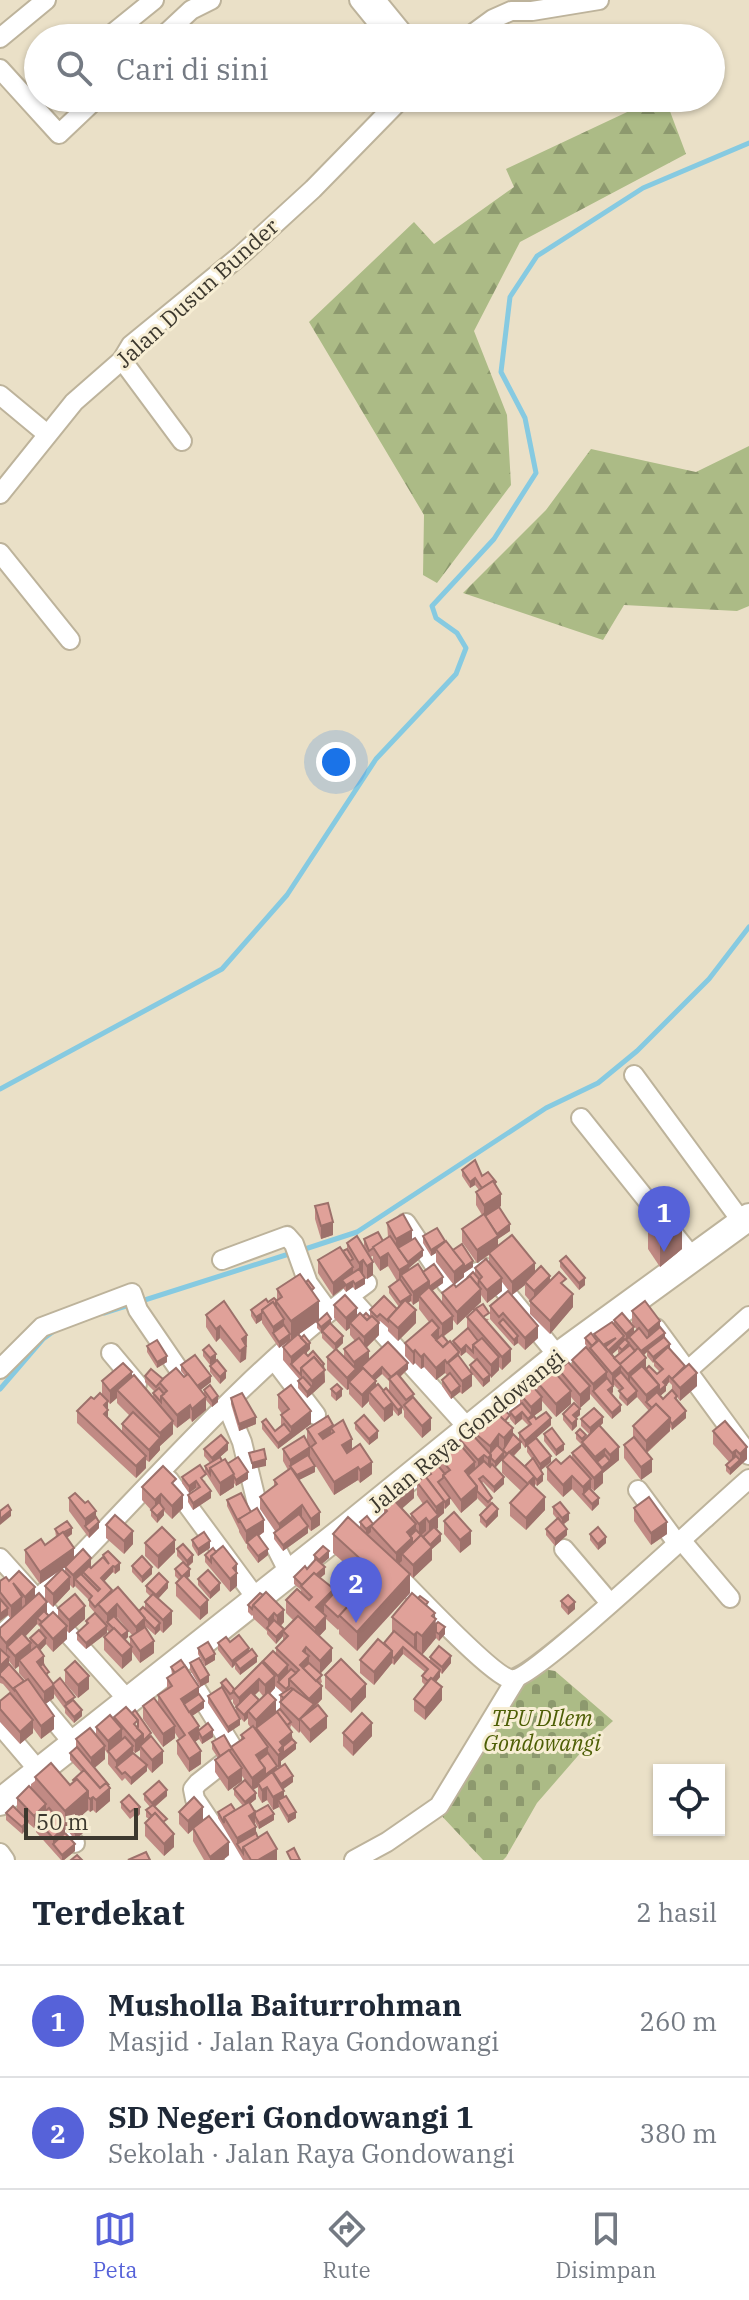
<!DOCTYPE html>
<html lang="id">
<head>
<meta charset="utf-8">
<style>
  body { margin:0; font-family:"IBM Plex Serif",serif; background:#f6f6f7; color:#1f2937 }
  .controls { position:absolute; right:24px; bottom:24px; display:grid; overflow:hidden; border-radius:0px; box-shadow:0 2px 6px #0004 }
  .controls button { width:72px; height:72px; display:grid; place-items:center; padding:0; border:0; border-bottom:2px solid #e0e1e3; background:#fff; color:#1f2937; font:40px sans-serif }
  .scale { position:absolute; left:24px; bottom:20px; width:114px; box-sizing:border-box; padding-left:8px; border:4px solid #3c382e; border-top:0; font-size:22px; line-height:28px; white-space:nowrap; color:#3c382e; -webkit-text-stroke:6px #f7eed4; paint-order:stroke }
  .you { position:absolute; left:336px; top:762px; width:28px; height:28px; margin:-20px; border:6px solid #fff; border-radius:50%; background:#1a73e8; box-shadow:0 0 0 12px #1a73e833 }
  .badge { display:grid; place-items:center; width:52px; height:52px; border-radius:50%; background:#5662d9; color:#fff; font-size:26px; font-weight:700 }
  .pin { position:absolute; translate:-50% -66px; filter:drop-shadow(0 2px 4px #0008) }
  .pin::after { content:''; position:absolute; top:42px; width:28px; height:24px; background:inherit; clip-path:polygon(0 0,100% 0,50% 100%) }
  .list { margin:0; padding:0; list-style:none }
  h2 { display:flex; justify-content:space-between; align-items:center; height:104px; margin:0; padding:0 32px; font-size:34px }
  h2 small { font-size:26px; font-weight:400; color:#747a83 }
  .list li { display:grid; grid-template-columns:52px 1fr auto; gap:24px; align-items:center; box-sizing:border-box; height:112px; padding:0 32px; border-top:2px solid #e0e1e3 }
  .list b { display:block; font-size:30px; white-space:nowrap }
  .list p { margin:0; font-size:26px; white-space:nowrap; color:#747a83 }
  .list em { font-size:26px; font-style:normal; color:#747a83 }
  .icon { flex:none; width:44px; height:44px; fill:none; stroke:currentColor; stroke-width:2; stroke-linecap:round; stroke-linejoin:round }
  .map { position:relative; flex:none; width:749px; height:1860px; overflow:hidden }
  .search { position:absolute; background:#fff; box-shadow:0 2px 6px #0004; left:24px; right:24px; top:24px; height:88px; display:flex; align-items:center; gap:20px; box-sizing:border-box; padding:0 28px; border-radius:44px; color:#747a83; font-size:30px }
  .sheet { height:328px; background:#fff }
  nav { display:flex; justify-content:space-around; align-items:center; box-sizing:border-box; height:112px; border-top:2px solid #e0e1e3; background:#fff; font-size:22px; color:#747a83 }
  nav a { display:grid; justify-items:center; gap:4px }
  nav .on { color:#5662d9 }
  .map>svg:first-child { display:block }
</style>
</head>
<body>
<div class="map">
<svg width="749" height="1860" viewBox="0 0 749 1860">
  <defs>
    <pattern id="forest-firs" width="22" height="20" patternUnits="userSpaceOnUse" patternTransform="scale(2)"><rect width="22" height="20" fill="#acbb86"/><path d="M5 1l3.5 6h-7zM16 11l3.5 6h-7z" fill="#8d996e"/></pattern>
    <pattern id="cemetery-stones" width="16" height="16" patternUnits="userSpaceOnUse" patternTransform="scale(2)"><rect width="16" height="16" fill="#acbb86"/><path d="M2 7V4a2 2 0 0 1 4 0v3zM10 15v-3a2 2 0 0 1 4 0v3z" fill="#8d996e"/></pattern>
  </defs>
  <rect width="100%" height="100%" fill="#eae0c7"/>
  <g fill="url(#forest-firs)">
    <path d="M657 98H665L686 154 520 242 474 331 507 415 511 485 437 583 423 575 424 515 309 322 414 222 434 244 514 187 506 169Z"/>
    <path d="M749 446V606L737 611 624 605 603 640 463 593 546 510 591 449 696 472Z"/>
  </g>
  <path fill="url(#cemetery-stones)" d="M543 1669 555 1671 613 1721 590 1742 537 1803 506 1857 503 1860H483L439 1813 524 1677Z"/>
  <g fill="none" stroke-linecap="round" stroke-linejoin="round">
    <g stroke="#86cae1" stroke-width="5">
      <path d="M0 1089 222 969 287 895 376 759 456 674 466 648 457 633 436 618 432 606 494 539 536 473 525 418 501 372 510 297 537 256 643 188 749 143"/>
      <path d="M302 1250 357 1232 546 1108 598 1083 637 1051 709 979 749 927"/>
      <path d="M104 1313 292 1253"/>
      <path d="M0 1389 43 1339 54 1331"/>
    </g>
    <defs>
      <g id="street">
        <path d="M359 0 390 38"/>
        <path d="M376 0 407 38"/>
        <path d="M0 38 46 0"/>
        <path d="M107 38 154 0"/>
        <path d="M161 38 191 10 211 0"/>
        <path d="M467 38 493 19 511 11H532L599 0"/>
        <path d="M0 69 59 134 97 98"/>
        <path d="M122 360 182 441"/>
        <path d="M0 395 47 434"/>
        <path d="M0 494 74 402 122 360 131 345 241 255 313 189 402 98"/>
        <path d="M0 553 70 640"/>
        <path d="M634 1075 742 1222"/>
        <path d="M581 1118 693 1258"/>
        <path d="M406 1223 447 1284 455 1287 477 1272"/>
        <path d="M222 1260 287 1236 294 1244 308 1283 329 1312"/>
        <path d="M486 1268 558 1356"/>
        <path d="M349 1296 469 1429"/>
        <path d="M656 1328 749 1455"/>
        <path d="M111 1353 137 1384"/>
        <path d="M275 1361 316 1415"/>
        <path d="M0 1369 42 1327 132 1293 138 1310 190 1386"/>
        <path d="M687 1371 749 1316"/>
        <path d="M227 1406 242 1442 260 1516 289 1573"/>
        <path d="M169 1480 256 1598"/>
        <path d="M638 1490 677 1543"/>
        <path d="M681 1540 730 1598"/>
        <path d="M564 1549 610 1603"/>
        <path d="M0 1558 128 1700"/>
        <path d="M393 1571C411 1589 490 1674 510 1679 530 1684 719 1504 749 1479"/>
        <path d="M0 1636C123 1520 229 1383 367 1283"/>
        <path d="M192 1682 236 1753 198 1783 193 1789 195 1799 236 1860"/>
        <path d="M39 1702 73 1743"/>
        <path d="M0 1725 39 1771"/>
        <path d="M264 1726 278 1713 277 1695"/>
        <path d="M50 1816 75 1843"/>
        <path d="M0 1853 5 1860"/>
        <path d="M354 1860 387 1842 439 1806 516 1679"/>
      </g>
      <path id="secondary" d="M0 1802 349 1526 558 1356 749 1217"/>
    </defs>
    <use href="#street" stroke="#bdb39b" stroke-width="22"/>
    <use href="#secondary" stroke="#bdb39b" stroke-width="30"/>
    <use href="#street" stroke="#fff" stroke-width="18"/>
    <use href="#secondary" stroke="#fff" stroke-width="26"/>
  </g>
  <g fill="#c18a84" fill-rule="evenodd">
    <path d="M462 1170 482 1176 496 1186 501 1206 499 1207 510 1231 498 1239V1246L550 1281 566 1288 573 1307 550 1334 530 1314V1301L525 1295V1285L512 1295 502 1282V1291L487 1303 481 1295V1302L457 1325 453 1320V1329L443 1337 448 1342 453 1345V1341L467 1330V1317L489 1319 487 1321 511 1361 502 1370 499 1367V1370L491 1378 490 1376V1381L483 1387 470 1371V1365L475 1360 466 1352 461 1356 459 1354V1357L472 1386 462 1394 460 1392 451 1399 442 1386V1380L447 1375 445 1373 436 1380 424 1367 421 1369 415 1363 413 1365 405 1356V1343L429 1322 419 1309V1301L413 1305 411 1301 408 1303 416 1323 398 1341 388 1331V1328L380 1321 379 1323V1335L366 1348 369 1359 408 1369 400 1377 414 1398 431 1430 422 1438 404 1417V1411L402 1408V1413L398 1416 393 1410V1415L384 1422 369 1404V1401L362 1408 349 1394V1389L347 1390 327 1370V1357L334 1350 322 1338V1333L317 1328V1322L319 1320 299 1334 310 1349 307 1352V1355L324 1364 325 1382 307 1398 298 1388V1381L300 1380 283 1360V1347L293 1338 279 1348 262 1323V1320L256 1324 251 1316V1310L268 1302 277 1300V1289L314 1294 319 1320 331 1325 343 1343 336 1349 344 1357V1349L355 1341 350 1335V1328L346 1331 334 1318V1305L357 1315 370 1317V1310L397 1309 399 1307 389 1293V1287L397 1281 388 1266 380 1271 373 1260V1256L370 1257 373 1275 367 1279 362 1274 365 1284 355 1290 353 1287 346 1292 343 1288 333 1296 318 1273V1260L347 1249V1243L366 1251 364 1246V1239L383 1241 388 1237 387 1223 412 1240 423 1256 409 1268V1270L423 1272 443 1283 432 1291 442 1302V1293L453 1284 436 1262V1253L431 1256 423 1243V1236L445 1242 473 1267 464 1273V1277L454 1285 456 1287 475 1274V1268L489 1262V1255L477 1263 462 1242V1229L482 1215 476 1205V1192L479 1190 475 1185 470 1188 462 1176ZM382 1374 389 1381V1391H383L376 1386 375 1380Z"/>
    <path d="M315 1206 333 1235 321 1239 315 1219Z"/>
    <path d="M648 1224 682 1249 660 1267 648 1249Z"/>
    <path d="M560 1261 585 1285 579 1290 560 1267Z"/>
    <path d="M490 1306 538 1326V1338L525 1350 518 1343 514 1346 490 1319Z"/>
    <path d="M632 1311 660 1327 670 1350 697 1386 680 1401 677 1397V1400L686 1418 672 1430 670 1427V1431L647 1453 652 1472 641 1480 624 1458V1445L633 1438V1426L649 1411 637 1397 627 1406 619 1398 620 1391 614 1385H613V1392L612 1394 621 1411 612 1419 590 1394V1399L580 1408 571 1397V1404L556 1417 542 1401V1410L534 1416 536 1419 551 1425 536 1438 551 1462 541 1470 543 1481 537 1486 535 1484V1488L545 1510 526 1530 510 1516V1503L521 1491 502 1473V1460L495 1468 504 1484 494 1493 483 1482 482 1483 498 1516 486 1528 480 1522V1515L487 1508 477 1498V1499L461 1513 450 1498V1504L445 1509 444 1508V1513L438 1518V1528L436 1529 441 1541 432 1549V1560L413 1578 410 1575V1593L357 1651 339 1634V1629L338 1630 326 1619V1629L319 1636 332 1661 320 1674 322 1682 320 1684 322 1699 314 1708 327 1728 310 1743 300 1731 299 1733 291 1725 290 1729 296 1749 281 1761 277 1769 293 1782 283 1789 284 1797 296 1818 288 1823 279 1807 273 1810 267 1800 262 1803 258 1796V1787L253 1790 256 1799 250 1804 255 1812 274 1820 259 1829 255 1822 256 1833 258 1838 277 1849V1860H243L218 1818V1812L235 1810 243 1806 234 1795V1789L245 1780 242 1776V1781L228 1791 215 1772V1760L218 1758 212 1749V1742L231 1747 241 1740V1735L251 1728 248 1724V1718L244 1722 238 1715 240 1725 228 1733 208 1703V1696L221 1688V1683L234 1689 263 1663V1661L276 1654V1648L283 1641V1636L276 1644 267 1634V1631L253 1618V1615L252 1616 248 1612V1605L260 1593 284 1622 281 1626 284 1630 293 1620 286 1613V1600L301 1593V1590L294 1584V1577L307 1569 314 1561V1555L329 1558 322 1564 325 1574 320 1578 334 1593 348 1606 368 1584 333 1553V1534L360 1528V1522L373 1524 384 1514V1508L387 1504V1492L414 1498 402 1508 411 1518V1514L423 1504 417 1495V1482L428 1476 427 1468H440V1458L460 1444 461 1434 479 1423 510 1422 508 1424 513 1435 521 1442 519 1439V1433L528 1426V1425L522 1419 515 1425 510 1419V1412L520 1405V1394L523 1391V1386L537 1391 538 1375 566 1364 572 1366V1360L590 1351 585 1344V1338H594V1334L614 1324V1320L634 1333 637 1330 632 1323ZM618 1349V1352L619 1354 614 1358 611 1355ZM647 1352V1356L653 1363 654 1362V1366L660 1372 657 1374 646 1369 644 1355ZM669 1382 672 1385V1390L663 1399 660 1396 666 1391V1386ZM521 1442 525 1448 527 1446V1452L532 1459 525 1466 514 1456 521 1448ZM275 1686 283 1693 280 1695V1710L276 1713 270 1694 275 1688ZM259 1691 263 1696 259 1700 255 1695ZM233 1699V1703L236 1707V1712L230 1701Z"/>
    <path d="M206 1315 247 1335 246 1359 240 1363 220 1338 216 1342 206 1327Z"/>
    <path d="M147 1346 167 1362 157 1368 147 1352Z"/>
    <path d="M203 1350 216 1360 210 1365 203 1356Z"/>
    <path d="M181 1365 211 1382 200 1390 204 1394V1390L218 1402 212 1407 206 1400V1410L192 1422 190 1418 177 1428 173 1424V1434L160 1446V1450L149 1462 146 1460V1468L136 1478 77 1423V1411L102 1394V1381L132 1377 153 1397V1393L155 1392 145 1382V1376L163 1379 184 1377 185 1376 181 1371ZM117 1398V1403L130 1416 122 1424V1432L108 1418V1402L110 1404Z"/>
    <path d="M210 1366 226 1378 220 1384 210 1372Z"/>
    <path d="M331 1389 342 1396 336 1401 331 1396Z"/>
    <path d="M278 1395 311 1424 278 1449 262 1429V1422L275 1431 281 1426V1415L282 1414 278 1408Z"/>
    <path d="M231 1398 256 1424 239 1431 231 1404Z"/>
    <path d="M563 1414 580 1415 576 1418 577 1426 572 1431 563 1420Z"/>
    <path d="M581 1419 603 1423 600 1426 619 1460 603 1473V1483L594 1491 591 1488 599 1504 592 1511 572 1489 563 1497 547 1480V1467L561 1464 572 1459V1453L582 1445 576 1439V1433L586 1437 589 1434 581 1426Z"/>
    <path d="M355 1423 378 1438 369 1445 355 1429Z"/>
    <path d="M333 1425 372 1474 360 1483 358 1480 334 1495 312 1460 315 1472 299 1480 320 1525 311 1531 308 1528V1533L283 1551 274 1539V1533L275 1531 260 1509V1497L274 1486V1480L288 1470 283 1461V1449L307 1442V1429Z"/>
    <path d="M713 1431 747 1459 730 1475 726 1471V1465L729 1462 713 1444Z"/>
    <path d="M544 1434 564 1450 556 1456 544 1441Z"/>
    <path d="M204 1449 228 1450 220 1457 222 1461 248 1479 236 1486 234 1483V1487L220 1496 205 1472V1466L210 1463 204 1456Z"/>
    <path d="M182 1477 206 1481 204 1482 211 1498 193 1510 188 1502V1495L197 1489 196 1488 189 1493 182 1483Z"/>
    <path d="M142 1487 176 1488 183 1508 172 1519 164 1511V1515L157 1523 151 1516V1510L142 1500Z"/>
    <path d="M69 1498 99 1528 89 1538 69 1511Z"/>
    <path d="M227 1500 251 1512 264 1532 259 1536 268 1555 258 1563 247 1548V1543L246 1544 239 1532V1530L227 1506Z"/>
    <path d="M553 1507 569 1520 563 1525 567 1535 555 1546 546 1535V1529L557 1519 553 1514Z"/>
    <path d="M634 1508 667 1534 651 1545 634 1521Z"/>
    <path d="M444 1521 471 1544 460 1553 444 1534Z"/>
    <path d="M106 1525 133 1544 124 1554 106 1538Z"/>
    <path d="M55 1529 72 1534 67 1538 74 1558 91 1568 103 1557V1555L120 1570 115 1574 113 1572 104 1581 112 1592 139 1611 145 1608V1602L150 1596 146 1592V1586L168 1588 158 1599 172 1624 163 1633 160 1630 155 1635 145 1626 154 1653 140 1663 132 1652V1660L122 1669 104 1650V1637L109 1632 107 1630V1633L86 1649 77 1640V1633L86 1625V1621L95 1613 89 1606V1600L75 1586 73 1588 70 1585V1589L53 1607 45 1599V1586L65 1571V1567L40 1584 25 1563V1550L45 1545 56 1537ZM117 1617 132 1635 130 1637V1646L125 1640 128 1637Z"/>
    <path d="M590 1534 606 1543 598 1550 590 1540Z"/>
    <path d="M192 1540 210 1548 198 1556 192 1546Z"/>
    <path d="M145 1543 175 1552 158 1569 145 1556Z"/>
    <path d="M213 1548 237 1577V1586L230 1592 205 1562V1555Z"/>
    <path d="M177 1549 193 1562 188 1567 190 1576 187 1578 208 1613 200 1620 176 1596V1583L179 1580 175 1576V1569L183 1562 177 1556Z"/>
    <path d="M132 1566 152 1574 142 1583 132 1572Z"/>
    <path d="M198 1579 220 1590 210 1599 198 1585Z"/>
    <path d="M0 1581H9L35 1596 49 1616 58 1617V1608L85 1619 69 1633 67 1631V1639L53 1652 46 1644 40 1650 49 1678 53 1684 75 1701 82 1716 74 1723 65 1713V1709L54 1694V1698L45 1704 54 1729 41 1739 33 1728V1733L20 1744 0 1722V1701L14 1698V1697L3 1684 0 1683V1628L10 1618 8 1615 0 1621ZM37 1624 40 1627V1631L30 1638V1642L25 1637ZM9 1661 15 1669 19 1666V1673L25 1680 24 1681 9 1664Z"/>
    <path d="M561 1601 575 1609 568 1615 561 1607Z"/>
    <path d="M428 1606 435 1619 436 1624 445 1634 439 1641 436 1638 422 1655 430 1662V1657L451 1663 442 1674 440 1672V1677L436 1682 442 1700 425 1720 414 1711V1699L425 1685 422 1682V1676L425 1672 403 1654 394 1665 392 1663 374 1685 360 1673V1660L384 1643 392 1633V1617Z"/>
    <path d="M230 1642 257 1662 240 1675 235 1669V1665L232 1668 218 1650V1643Z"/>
    <path d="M198 1648 215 1660 205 1666 198 1654Z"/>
    <path d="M190 1663 209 1682 200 1687 190 1670Z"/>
    <path d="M171 1667 199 1694 204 1708 192 1716 199 1730 213 1737 202 1744 199 1739 195 1742 201 1764 189 1772 177 1754V1741L179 1739 175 1733V1738L163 1747 143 1719V1706L158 1703V1695L167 1689V1678L172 1675Z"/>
    <path d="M65 1670 89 1689 78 1698 65 1683Z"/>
    <path d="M325 1675 366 1697 351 1713 325 1688Z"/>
    <path d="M114 1717 151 1736 163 1763 152 1773 147 1767V1771L131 1785 125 1778 122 1781 108 1764V1754L105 1750V1759L94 1768 110 1801 96 1813 93 1810 90 1812 88 1810 82 1815 85 1825 84 1826V1832L75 1840 68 1831V1828L65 1830V1833L75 1851 64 1860H61L36 1832V1826L34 1828 28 1823V1827L22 1834 6 1820V1813L17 1810V1798L31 1789V1784L35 1781V1777L70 1785 73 1783V1780L81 1772 70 1760V1753L76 1749V1739L96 1735V1727L114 1720ZM140 1750V1758L133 1753V1751L135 1753Z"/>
    <path d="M343 1733 372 1736 353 1756 343 1746Z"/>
    <path d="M144 1794 167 1796 155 1807 166 1825 174 1847 164 1856 145 1836V1823L149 1819 146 1817V1810L150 1807 144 1800Z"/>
    <path d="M121 1802 140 1814 136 1818 134 1816 130 1819 121 1808Z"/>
    <path d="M179 1812 203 1820 229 1855 223 1860H204L193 1841V1830L188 1834 179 1824Z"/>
  </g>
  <g fill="#9d716b">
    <path d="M475 1178V1185L470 1188V1182Z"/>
    <path d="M501 1194V1206L484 1217V1205Z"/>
    <path d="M333 1222V1235L321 1239V1226Z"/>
    <path d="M510 1224V1231L498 1239V1248L477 1263V1250Z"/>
    <path d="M682 1224V1249L660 1267V1242Z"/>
    <path d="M412 1230V1242L396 1252V1239Z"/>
    <path d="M445 1241 436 1249V1253L431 1256V1250Z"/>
    <path d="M423 1250V1256L409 1268V1276L401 1275V1281L399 1283V1270Z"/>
    <path d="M388 1253V1266L380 1271V1258Z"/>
    <path d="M363 1260V1273L359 1276V1263Z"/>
    <path d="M473 1261V1267L464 1273V1267Z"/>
    <path d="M373 1262V1275L367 1279V1266Z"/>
    <path d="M535 1263V1276L525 1282V1285L512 1295V1282Z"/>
    <path d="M464 1264V1277L454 1285V1272Z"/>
    <path d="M353 1267V1287L346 1292V1286L333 1296V1283Z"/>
    <path d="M550 1276V1288L534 1304V1291Z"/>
    <path d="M443 1277V1283L421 1299 419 1296V1301L413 1305V1292L429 1281Z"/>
    <path d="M365 1278V1284L355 1290V1284Z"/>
    <path d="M502 1278V1291L487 1303V1290Z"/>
    <path d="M585 1278V1285L579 1290V1283Z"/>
    <path d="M481 1289V1302L457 1325V1312Z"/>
    <path d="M573 1294V1307L550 1334V1321Z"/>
    <path d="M411 1295V1301L400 1309V1302Z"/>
    <path d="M319 1301V1320L291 1340V1321Z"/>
    <path d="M357 1308V1321L350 1323V1328L346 1331V1318Z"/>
    <path d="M416 1310V1323L398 1341V1328Z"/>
    <path d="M262 1313V1320L256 1324V1317Z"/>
    <path d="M453 1316V1329L442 1337V1324Z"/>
    <path d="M284 1319V1331L273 1333V1327Z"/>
    <path d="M331 1319V1325L321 1334V1327Z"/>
    <path d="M660 1321V1334L648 1343V1331Z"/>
    <path d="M379 1323V1335L364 1350V1337Z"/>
    <path d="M220 1326V1338L216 1342V1329Z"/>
    <path d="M538 1326V1338L525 1350V1338Z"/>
    <path d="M634 1327V1334L626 1341V1334Z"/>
    <path d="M439 1328V1341L436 1344 432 1335Z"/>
    <path d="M665 1333V1340L647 1350V1352L641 1357V1351Z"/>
    <path d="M290 1334V1340L279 1348V1342Z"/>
    <path d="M247 1335 246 1359 240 1363 242 1339Z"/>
    <path d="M343 1336V1343L335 1351V1344Z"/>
    <path d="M518 1336V1343L514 1346V1340Z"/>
    <path d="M624 1336V1342L618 1346V1349L607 1359 603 1345 616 1338Z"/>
    <path d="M310 1343V1349L307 1352V1357L291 1364V1357L307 1344Z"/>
    <path d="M670 1344V1350L654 1360 653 1363V1357Z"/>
    <path d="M466 1345V1352L461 1356V1350Z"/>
    <path d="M511 1349V1361L502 1370V1357Z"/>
    <path d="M415 1350V1363L413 1365V1352Z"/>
    <path d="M369 1351V1364L361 1367V1370L356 1374V1382H349V1389L347 1390V1378L354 1371V1362Z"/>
    <path d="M216 1354V1360L210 1365V1358Z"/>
    <path d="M424 1354V1367L421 1369V1357Z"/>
    <path d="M167 1356V1362L157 1368V1362Z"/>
    <path d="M499 1357V1370L491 1378V1365Z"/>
    <path d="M646 1358V1370L630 1376V1384L628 1386V1374Z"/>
    <path d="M445 1360V1373L436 1380V1368Z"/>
    <path d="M408 1363V1369L392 1384V1378Z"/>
    <path d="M324 1364 325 1382 312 1394V1381L319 1369Z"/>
    <path d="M621 1366V1379L614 1378V1385L612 1387 613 1386V1392L608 1396V1390L612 1387V1374Z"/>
    <path d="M382 1367V1374L371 1384V1378Z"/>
    <path d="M226 1371V1378L220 1384V1377Z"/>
    <path d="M132 1372V1385L117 1390V1398L110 1404V1391Z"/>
    <path d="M607 1372V1385L593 1391V1384Z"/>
    <path d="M697 1373V1386L680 1401V1388Z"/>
    <path d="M472 1374V1386L462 1394V1381Z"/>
    <path d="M490 1375V1381L483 1387V1380Z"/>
    <path d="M211 1376V1382L197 1393V1386Z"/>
    <path d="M669 1376V1382L666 1386V1391L659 1397 646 1402V1395Z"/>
    <path d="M376 1381V1394L369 1392V1401L362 1408V1395Z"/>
    <path d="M460 1386V1392L451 1399V1393Z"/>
    <path d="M590 1386V1399L580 1408V1395Z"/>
    <path d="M312 1387V1394L307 1398V1392Z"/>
    <path d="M342 1389V1396L336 1401V1394Z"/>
    <path d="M571 1391V1404L556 1417V1404Z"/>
    <path d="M637 1391V1397L627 1406V1400Z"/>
    <path d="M218 1396V1402L212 1407V1401Z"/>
    <path d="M206 1397V1410L192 1422V1409Z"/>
    <path d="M542 1397V1410L528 1420V1425V1419L531 1416V1407Z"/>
    <path d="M108 1401V1422L104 1426V1405Z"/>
    <path d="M393 1402V1415L384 1422V1409Z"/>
    <path d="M190 1405V1418L177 1428V1415Z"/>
    <path d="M621 1405V1411L612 1419V1413Z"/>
    <path d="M402 1407V1413L398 1416V1410Z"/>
    <path d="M580 1409V1415L573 1421V1415Z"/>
    <path d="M311 1411V1424L291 1439V1427Z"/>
    <path d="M686 1411V1418L672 1430V1424Z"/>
    <path d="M522 1412V1419L515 1425V1418Z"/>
    <path d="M256 1417V1424L239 1431V1424Z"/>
    <path d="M603 1417V1423L590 1435V1428Z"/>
    <path d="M431 1418V1430L422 1438V1426Z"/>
    <path d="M551 1418V1425L525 1448V1441Z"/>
    <path d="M670 1418V1431L646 1453V1441Z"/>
    <path d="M577 1419V1426L572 1431V1424Z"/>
    <path d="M173 1421V1434L160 1446V1450L149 1462V1450L160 1438V1433Z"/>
    <path d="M333 1425 331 1428V1439L319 1447V1434Z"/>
    <path d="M513 1428V1441L504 1451V1438Z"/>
    <path d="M378 1431V1438L369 1445V1439Z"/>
    <path d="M291 1433V1439L278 1449V1443Z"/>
    <path d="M499 1434V1447L491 1457V1467L488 1471V1458L490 1456V1446Z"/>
    <path d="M352 1439V1451L342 1458V1445Z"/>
    <path d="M521 1442V1448L508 1461V1455Z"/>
    <path d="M228 1443V1450L212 1464V1458Z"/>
    <path d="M564 1444V1450L556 1456V1450Z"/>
    <path d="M310 1447V1460L290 1466V1460Z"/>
    <path d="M619 1447V1460L603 1473V1483L594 1491V1478L599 1471 610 1461V1455Z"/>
    <path d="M747 1447V1459L730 1475V1469L740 1460V1454Z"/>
    <path d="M605 1449V1461L595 1467V1457Z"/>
    <path d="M736 1450V1463L732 1466V1453Z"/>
    <path d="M504 1452V1458L495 1468V1462Z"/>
    <path d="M484 1455V1468L478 1473V1460Z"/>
    <path d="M146 1456V1468L136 1478V1466Z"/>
    <path d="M551 1456V1462L540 1471V1464Z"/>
    <path d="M266 1459V1466L252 1469V1463Z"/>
    <path d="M652 1459V1472L641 1480V1467Z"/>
    <path d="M372 1462V1474L360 1483V1470Z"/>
    <path d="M475 1462V1475L468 1481 465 1471Z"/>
    <path d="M315 1466V1472L297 1481V1475Z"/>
    <path d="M358 1467V1480L334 1495V1482Z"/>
    <path d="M248 1472V1479L236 1486V1480Z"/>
    <path d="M234 1474V1487L220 1496V1483Z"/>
    <path d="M543 1474V1481L537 1486V1480Z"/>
    <path d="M535 1476V1489L529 1482Z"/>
    <path d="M572 1476V1489L563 1497V1485Z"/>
    <path d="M504 1477V1484L494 1493V1487Z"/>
    <path d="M591 1479V1492L583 1494V1500V1487Z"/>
    <path d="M196 1481V1488L189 1493V1486Z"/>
    <path d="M414 1485V1498L396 1514V1502Z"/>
    <path d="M477 1486V1499L461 1513V1500Z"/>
    <path d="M211 1491V1498L193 1510V1503Z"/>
    <path d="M161 1494V1507L155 1513V1500Z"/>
    <path d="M183 1495V1508L172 1519V1506Z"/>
    <path d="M545 1497V1510L526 1530V1518Z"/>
    <path d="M450 1498V1504L445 1509V1502Z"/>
    <path d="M599 1498V1504L592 1511V1504Z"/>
    <path d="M444 1501V1513L438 1518V1528L429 1534V1522L436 1517V1507Z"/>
    <path d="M302 1505V1518L279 1537V1524Z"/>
    <path d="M164 1509V1515L157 1523V1516Z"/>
    <path d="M498 1509V1516L486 1528V1522Z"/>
    <path d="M11 1510V1516L0 1525V1519Z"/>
    <path d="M96 1511V1524L85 1526V1519Z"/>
    <path d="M320 1512V1525L311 1531V1519Z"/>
    <path d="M569 1513V1520L562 1525V1518Z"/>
    <path d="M426 1518V1531L419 1537V1524Z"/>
    <path d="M264 1520V1532L246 1544V1531Z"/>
    <path d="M99 1522V1528L89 1538V1531Z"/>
    <path d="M667 1522V1534L651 1545V1533Z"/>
    <path d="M373 1524 371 1526V1532L366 1536V1529Z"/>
    <path d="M416 1524V1536L412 1551 402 1554V1561L396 1566V1553L407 1532Z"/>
    <path d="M308 1526V1533L283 1551V1545Z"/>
    <path d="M72 1528V1534L60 1542V1536Z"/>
    <path d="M567 1529V1535L555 1546V1539Z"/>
    <path d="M133 1531V1544L124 1554V1541Z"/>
    <path d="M471 1531V1544L460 1553V1540Z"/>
    <path d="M441 1534V1541L432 1549V1560L413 1578V1565L430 1545Z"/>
    <path d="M606 1537V1543L598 1550V1544Z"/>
    <path d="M175 1540V1552L158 1569V1556Z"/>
    <path d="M210 1541V1548L198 1556V1549Z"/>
    <path d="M74 1548V1561L40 1584V1572Z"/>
    <path d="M268 1549V1555L258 1563V1556Z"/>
    <path d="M329 1551V1558L319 1566V1560Z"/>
    <path d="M193 1555V1562L187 1567V1561Z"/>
    <path d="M91 1558V1570L83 1572V1578L75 1579V1586L73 1588V1575Z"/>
    <path d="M120 1563V1570L115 1574V1567Z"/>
    <path d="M237 1564V1586L230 1592V1579L233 1568Z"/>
    <path d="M113 1566V1572L101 1585V1578Z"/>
    <path d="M152 1567V1574L142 1583V1577Z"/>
    <path d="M325 1567V1574L306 1590 303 1586Z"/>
    <path d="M190 1569V1576L182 1583V1577Z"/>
    <path d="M410 1574V1593L357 1651V1632Z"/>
    <path d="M70 1577V1589L53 1607V1594Z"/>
    <path d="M168 1582V1588L156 1601V1595Z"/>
    <path d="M220 1583V1590L210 1599V1593Z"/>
    <path d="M35 1587V1600L25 1609V1597Z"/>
    <path d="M334 1589V1601L324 1604V1612L316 1620V1607Z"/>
    <path d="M22 1597V1610L11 1619V1606Z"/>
    <path d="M208 1600V1613L200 1620V1608Z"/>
    <path d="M47 1602V1614L37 1618V1624L11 1651 7 1647 6 1656V1643Z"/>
    <path d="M575 1602V1609L568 1615V1608Z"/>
    <path d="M117 1604V1617L108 1625 107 1622V1626V1614Z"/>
    <path d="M85 1606V1619L69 1633V1620Z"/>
    <path d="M8 1608V1615L0 1621V1614Z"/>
    <path d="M284 1610V1622L277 1629V1616Z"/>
    <path d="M172 1611V1624L163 1633V1620Z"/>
    <path d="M274 1613V1626L268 1630V1620Z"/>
    <path d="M435 1613 436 1638 422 1655V1636Z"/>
    <path d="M326 1616V1629L315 1641V1628Z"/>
    <path d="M145 1618V1631L136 1639V1627Z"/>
    <path d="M160 1623V1630L155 1635V1629Z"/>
    <path d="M67 1626V1639L53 1652V1639Z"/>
    <path d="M107 1626V1633L86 1649V1643Z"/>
    <path d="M445 1627V1634L439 1641V1634Z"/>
    <path d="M284 1629 283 1636 276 1644V1637Z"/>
    <path d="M128 1631V1637L120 1644V1637Z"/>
    <path d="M417 1632V1651L414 1654V1635Z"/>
    <path d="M46 1638V1644L38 1653V1646Z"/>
    <path d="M154 1641V1653L140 1663V1651Z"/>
    <path d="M31 1643V1656L19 1660V1666L15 1669V1656Z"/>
    <path d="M132 1647V1660L122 1669V1656Z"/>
    <path d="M306 1647V1659L309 1656V1669L300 1678V1665L303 1651Z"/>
    <path d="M403 1647V1654L394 1665V1658Z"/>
    <path d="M249 1648V1655L235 1662V1665L232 1668V1661Z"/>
    <path d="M332 1648V1661L320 1674V1661Z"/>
    <path d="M392 1651V1663L374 1685V1672Z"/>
    <path d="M215 1654V1660L205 1666V1660Z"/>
    <path d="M44 1656V1669L40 1673 37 1662Z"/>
    <path d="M257 1656V1662L240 1675V1669Z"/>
    <path d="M451 1656V1663L442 1674V1667Z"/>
    <path d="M9 1657V1670L0 1676V1666Z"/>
    <path d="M288 1665V1678L278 1682V1688V1676Z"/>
    <path d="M440 1670V1677L430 1689V1683Z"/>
    <path d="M209 1675V1682L200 1687V1681Z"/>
    <path d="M89 1676V1689L78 1698V1685Z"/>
    <path d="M275 1676V1688L265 1698V1685Z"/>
    <path d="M259 1679V1691L239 1710V1698Z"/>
    <path d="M366 1684V1697L351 1713V1700Z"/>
    <path d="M54 1685V1698L44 1705V1692Z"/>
    <path d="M322 1686V1699L314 1707V1717L300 1719V1731L299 1733V1720L309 1709V1699Z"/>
    <path d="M199 1687V1700L181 1706V1699Z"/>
    <path d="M442 1687V1700L425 1720V1708Z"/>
    <path d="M276 1700V1713L256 1728V1732V1720Z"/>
    <path d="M204 1701V1708L186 1720V1713Z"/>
    <path d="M82 1710V1716L74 1723V1717Z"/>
    <path d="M248 1711V1718L244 1722V1715Z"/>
    <path d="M54 1716V1729L41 1739V1726Z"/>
    <path d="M327 1716V1728L310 1743V1730Z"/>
    <path d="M240 1719V1725L228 1733V1727Z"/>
    <path d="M33 1720V1733L20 1744V1732Z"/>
    <path d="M372 1723V1736L353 1756V1743Z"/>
    <path d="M175 1726V1738L163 1747V1734Z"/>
    <path d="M199 1726V1739L189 1746V1733Z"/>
    <path d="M122 1729V1742L108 1751V1741Z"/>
    <path d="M213 1730V1737L202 1744V1738Z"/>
    <path d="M292 1732V1745L296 1743V1749L281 1761V1766L278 1768V1755L280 1742Z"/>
    <path d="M143 1734V1747L140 1746V1750L135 1753V1741Z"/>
    <path d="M105 1746V1759L91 1771V1758Z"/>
    <path d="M133 1746V1759L116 1767V1761Z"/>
    <path d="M268 1747V1760L259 1766 256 1755Z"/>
    <path d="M163 1751V1763L152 1773V1760Z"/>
    <path d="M201 1751V1764L189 1772V1759Z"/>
    <path d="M147 1765V1771L131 1785V1778Z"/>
    <path d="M277 1766V1773L258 1783V1787L252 1790V1778L265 1768Z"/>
    <path d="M242 1768V1781L228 1791V1778Z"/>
    <path d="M293 1776V1782L281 1791V1784Z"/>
    <path d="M267 1787V1800L262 1803V1790Z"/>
    <path d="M110 1788V1801L96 1813V1800Z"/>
    <path d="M167 1790V1796L152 1809V1803Z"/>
    <path d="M88 1791V1810L69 1827 68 1825V1828L65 1830V1811Z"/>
    <path d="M284 1791V1804L278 1800 279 1807 273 1810V1797Z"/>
    <path d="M256 1793V1799L245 1808V1802Z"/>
    <path d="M93 1797V1810L90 1812V1799Z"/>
    <path d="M46 1804V1817L36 1819V1826L34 1828V1816Z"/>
    <path d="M140 1807V1814L136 1818V1811Z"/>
    <path d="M203 1807V1820L188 1834V1821Z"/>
    <path d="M255 1812V1825L249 1816Z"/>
    <path d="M296 1812V1818L288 1823V1816Z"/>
    <path d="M274 1814V1820L259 1829V1823Z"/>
    <path d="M85 1819 84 1832 75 1840V1833L81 1822Z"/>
    <path d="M28 1821V1827L22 1834V1827Z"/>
    <path d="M65 1827V1840L53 1844V1838Z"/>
    <path d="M256 1827V1839L237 1844V1838Z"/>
    <path d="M174 1834V1847L164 1856V1844Z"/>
    <path d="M229 1842V1855L223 1860H210V1857Z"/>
    <path d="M75 1844V1851L64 1860H62V1855Z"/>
    <path d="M277 1849V1860H258Z"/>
  </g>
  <g fill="#e0a199" stroke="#9d716b" stroke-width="2">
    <path d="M475 1160 482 1176 488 1172 496 1182 494 1184 493 1181 482 1188 475 1178 470 1182 462 1170Z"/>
    <path d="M493 1181 501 1194 484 1205 476 1192Z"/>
    <path d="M328 1203 333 1222 321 1226 315 1206Z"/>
    <path d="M499 1207 510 1224 497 1234 485 1216Z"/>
    <path d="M403 1214 412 1230 396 1239 387 1223Z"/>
    <path d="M484 1214 498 1236 477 1250 462 1229Z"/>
    <path d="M664 1214 667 1219 675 1214 682 1224 660 1242 648 1224Z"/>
    <path d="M437 1228 445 1241 431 1250 423 1236Z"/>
    <path d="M378 1232 383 1241 369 1251 364 1239Z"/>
    <path d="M512 1235 535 1263 512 1282 489 1253Z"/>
    <path d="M357 1236 373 1262 367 1266 363 1260 359 1263 347 1243Z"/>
    <path d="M390 1236 409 1264 399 1270 388 1253 380 1258 373 1247Z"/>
    <path d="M415 1238 423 1250 408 1262 398 1248Z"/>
    <path d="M446 1241 464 1264 454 1272 436 1249Z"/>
    <path d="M462 1244 473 1261 464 1267V1264L453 1250Z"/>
    <path d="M340 1247 353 1267 333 1283 318 1260Z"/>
    <path d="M347 1249 353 1259 350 1261 343 1251Z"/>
    <path d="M566 1256 585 1278 579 1283 560 1261Z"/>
    <path d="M486 1259 502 1278 487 1290 479 1280 482 1277 475 1268Z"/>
    <path d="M418 1264 429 1281 413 1292 401 1275Z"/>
    <path d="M434 1264 443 1277 429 1287V1281L423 1272Z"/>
    <path d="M541 1266 550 1276 534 1291 525 1282Z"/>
    <path d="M359 1269 365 1278 355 1284 353 1281 346 1285 342 1280Z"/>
    <path d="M473 1272 479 1279 478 1286 470 1276 467 1278Z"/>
    <path d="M559 1272 566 1279 561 1283 573 1294 550 1321 530 1301Z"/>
    <path d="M300 1274 319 1301 291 1321 276 1301 282 1297 277 1289Z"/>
    <path d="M470 1276 481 1289 457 1312 442 1293 454 1284 456 1287Z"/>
    <path d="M400 1279 411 1295 400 1302 389 1287Z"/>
    <path d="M308 1280 314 1288 312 1290 306 1282Z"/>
    <path d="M429 1287 453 1316 442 1324 419 1296Z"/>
    <path d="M508 1291 538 1326 525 1338 503 1313 499 1317 490 1306Z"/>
    <path d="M345 1295 357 1308 346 1318 334 1305Z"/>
    <path d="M384 1296 397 1309 388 1319V1321L380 1314 377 1317 370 1310Z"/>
    <path d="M274 1298 276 1300V1307L273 1302 262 1310V1313L256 1317 251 1310 266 1299 268 1302Z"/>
    <path d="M405 1300 416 1310 398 1328 388 1319Z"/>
    <path d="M224 1301 247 1335 242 1339 246 1346 240 1351 220 1326 216 1329 206 1315Z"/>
    <path d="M645 1301 660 1321 648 1331 632 1311Z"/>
    <path d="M273 1302 284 1319 273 1327 262 1310Z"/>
    <path d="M483 1304 489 1313 483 1317 476 1309H475Z"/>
    <path d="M476 1309 511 1349 502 1357 467 1317Z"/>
    <path d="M327 1313 331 1319 321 1327 317 1322Z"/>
    <path d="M360 1313 367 1320 372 1316 379 1323 364 1337 350 1323Z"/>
    <path d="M366 1313 370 1317 367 1320 363 1316Z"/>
    <path d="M622 1313 634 1327 626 1334 614 1320Z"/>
    <path d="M503 1319 518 1336 514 1340 499 1323Z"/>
    <path d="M432 1320 439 1328 432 1335 443 1347 450 1341 459 1352 447 1363 445 1360 436 1368 424 1354 421 1357 415 1350 413 1352 405 1343Z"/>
    <path d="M612 1322 624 1336 608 1351 605 1347 616 1338 603 1345 594 1334Z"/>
    <path d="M330 1323 343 1336 335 1344 322 1331Z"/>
    <path d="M284 1325 290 1334 279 1342 273 1333Z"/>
    <path d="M660 1327 665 1333 641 1351 629 1337 639 1328 647 1338Z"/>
    <path d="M468 1328 478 1341 473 1345V1352L466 1345 461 1350 453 1341Z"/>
    <path d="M591 1333 597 1341 592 1346 585 1338Z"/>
    <path d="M298 1334 307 1344 291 1357 283 1347Z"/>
    <path d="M304 1335 310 1343 307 1346V1344L301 1338Z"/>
    <path d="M442 1335 448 1342 443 1347 436 1340Z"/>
    <path d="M664 1337 670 1344 653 1357 647 1350Z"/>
    <path d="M359 1338 369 1351 354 1362 344 1349Z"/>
    <path d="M482 1338 499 1357 491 1365 473 1345Z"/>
    <path d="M625 1339 629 1343 622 1350 618 1346Z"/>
    <path d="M157 1340 167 1356 157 1362 147 1346Z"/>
    <path d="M599 1340 620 1364 638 1348 646 1358 628 1374 621 1366 612 1374 590 1348Z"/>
    <path d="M388 1342 408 1363 391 1377 382 1367 372 1377 363 1368 362 1369 361 1367Z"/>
    <path d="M209 1345 216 1354 210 1358 203 1350Z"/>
    <path d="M630 1345 635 1351 620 1364 614 1358Z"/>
    <path d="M586 1347 607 1372 593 1384 572 1360Z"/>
    <path d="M668 1347 685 1366 672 1379 669 1376 663 1382 666 1385 659 1391V1385L646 1369 649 1366 657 1374 663 1369 654 1360Z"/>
    <path d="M336 1349 356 1369 347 1378 327 1357Z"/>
    <path d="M313 1351 324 1364 322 1366 314 1357 301 1368V1375L291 1364 304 1352 308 1356Z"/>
    <path d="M195 1355 211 1376 197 1386 181 1365Z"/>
    <path d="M458 1355 472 1374 462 1381 448 1363Z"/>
    <path d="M314 1357 325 1370 312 1381 301 1368Z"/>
    <path d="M561 1358 566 1364 555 1373 552 1369 549 1371 548 1370Z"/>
    <path d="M477 1359 490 1375 483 1380 470 1365Z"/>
    <path d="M217 1360 226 1371 220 1377 210 1366Z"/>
    <path d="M568 1362 590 1386 580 1395 559 1370Z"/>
    <path d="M123 1363 132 1372 110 1391 102 1381Z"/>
    <path d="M689 1364 697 1373 680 1388 672 1379Z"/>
    <path d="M642 1366 659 1385 646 1395 630 1376Z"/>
    <path d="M176 1368 184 1377 188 1374 206 1397 192 1409 190 1405 177 1415 161 1396 167 1391 159 1382Z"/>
    <path d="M363 1368 376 1381 362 1395 349 1382Z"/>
    <path d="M151 1369 163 1379 156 1387 145 1376Z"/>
    <path d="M546 1369 548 1372 552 1369 571 1391 556 1404 537 1382 541 1378 538 1375Z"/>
    <path d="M621 1372 637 1391 627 1400 619 1391 623 1388 614 1378Z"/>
    <path d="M397 1373 414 1394 406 1400 389 1379Z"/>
    <path d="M450 1373 460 1386 451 1393 442 1380Z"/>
    <path d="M134 1375 173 1421 160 1433 117 1390Z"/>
    <path d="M303 1377 312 1387 307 1392 298 1381Z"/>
    <path d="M607 1378 613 1386 608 1390 621 1405 612 1413 593 1391Z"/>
    <path d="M529 1382 542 1397 531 1407 520 1394 525 1389 523 1386Z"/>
    <path d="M337 1384 342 1389 336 1394 331 1389Z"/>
    <path d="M378 1384 393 1402 384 1409 369 1392Z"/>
    <path d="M210 1385 218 1396 212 1401 204 1390Z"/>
    <path d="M291 1385 311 1411 291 1427 281 1415 289 1409 278 1395Z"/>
    <path d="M159 1388 164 1394 161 1396V1402L153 1393Z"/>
    <path d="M386 1388 402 1407 398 1410 383 1391Z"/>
    <path d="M672 1390 677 1396 675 1398 686 1411 672 1424 670 1421V1418L656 1404 652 1408 646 1402 657 1392 663 1399Z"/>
    <path d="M100 1393 108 1401 104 1405 108 1410 104 1414 146 1456 136 1466 77 1411 91 1397 94 1399Z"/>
    <path d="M242 1393 256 1417 239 1424 231 1398Z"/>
    <path d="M413 1397 431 1418 422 1426 404 1405Z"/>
    <path d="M522 1403 532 1415 528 1419 522 1412 515 1418 510 1412Z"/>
    <path d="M574 1403 580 1409 573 1415 577 1419 572 1424 563 1414Z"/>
    <path d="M656 1404 670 1418 646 1441 633 1426Z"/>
    <path d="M500 1407 510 1415 505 1421 495 1412Z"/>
    <path d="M594 1408 603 1417 590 1428 581 1419Z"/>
    <path d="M493 1410 513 1428 504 1438 499 1434 490 1446 471 1430Z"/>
    <path d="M133 1412 160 1438 149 1450 122 1424Z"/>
    <path d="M546 1412 551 1418 525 1441 519 1433 531 1424 528 1420 534 1416 536 1419Z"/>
    <path d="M364 1415 378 1431 369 1439 355 1423Z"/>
    <path d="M328 1416 333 1425 319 1434 323 1439 334 1432 331 1428 343 1420 352 1439 342 1445 347 1453 360 1444 372 1462 360 1470 358 1467 334 1482 311 1447 316 1443 307 1429Z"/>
    <path d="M266 1419 275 1431 284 1424 291 1433 278 1443 262 1422Z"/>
    <path d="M477 1421 479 1423 471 1430V1433L469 1431 463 1436 461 1434Z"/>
    <path d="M725 1421 747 1447 740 1454 736 1450 732 1453 713 1431Z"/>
    <path d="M599 1425 619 1447 610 1455 605 1449 595 1457 582 1442Z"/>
    <path d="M552 1428 564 1444 556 1450 544 1434Z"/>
    <path d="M580 1429 586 1435 582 1439 576 1433Z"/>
    <path d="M469 1431 491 1455 488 1458 484 1455 478 1460 460 1440Z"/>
    <path d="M513 1434 521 1442 507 1454 503 1450Z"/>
    <path d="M221 1435 228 1443 212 1458 204 1449Z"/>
    <path d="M304 1436 310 1447 290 1460 283 1449Z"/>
    <path d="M634 1437 652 1459 641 1467 624 1445Z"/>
    <path d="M536 1438 551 1456 540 1464 527 1445Z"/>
    <path d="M457 1441 475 1462 465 1471 477 1486 461 1500 443 1475 450 1470 440 1458Z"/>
    <path d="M497 1445 504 1452 495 1462 491 1458V1455L490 1453Z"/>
    <path d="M582 1445 603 1470 594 1478 572 1453Z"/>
    <path d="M264 1449 266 1459 252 1463 249 1453Z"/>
    <path d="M509 1452 535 1476 529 1482 545 1497 526 1518 510 1503 528 1484 502 1460Z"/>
    <path d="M308 1455 315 1466 297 1475 290 1466Z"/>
    <path d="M605 1455 610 1461 602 1468 597 1462Z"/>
    <path d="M570 1456 591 1479 583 1487 572 1476 563 1485 547 1467 556 1459 561 1464Z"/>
    <path d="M736 1456 740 1460 730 1469 726 1465Z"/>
    <path d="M220 1457 222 1461 210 1468V1474L205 1466Z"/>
    <path d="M238 1457 248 1472 236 1480 227 1464Z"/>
    <path d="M533 1458 543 1474 537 1480 525 1466Z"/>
    <path d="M225 1459 234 1474 220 1483 210 1468Z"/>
    <path d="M484 1461 490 1467 492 1464 504 1477 494 1487 483 1476 479 1479 492 1498 488 1502 477 1491V1486L468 1475Z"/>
    <path d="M435 1462 445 1474 443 1475V1478L438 1482 450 1498 445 1502 426 1477 431 1474 427 1468Z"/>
    <path d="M200 1465 206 1474 201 1478 211 1491 193 1503 188 1495 200 1487 196 1481 189 1486 182 1477Z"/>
    <path d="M163 1466 176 1479 172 1483 183 1495 172 1506 161 1494 155 1500 142 1487Z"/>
    <path d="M291 1468 320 1512 311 1519 302 1505 279 1524 260 1497 277 1484 274 1480Z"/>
    <path d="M406 1476 414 1485 396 1502 387 1492Z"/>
    <path d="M425 1476 444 1501 436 1507 417 1482Z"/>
    <path d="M589 1488 599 1498 592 1504 583 1494Z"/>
    <path d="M75 1493 85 1503 88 1501 96 1511 85 1519 69 1498Z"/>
    <path d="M241 1493 251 1512 239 1519V1523L227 1500Z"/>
    <path d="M649 1497 667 1522 651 1533 634 1508Z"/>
    <path d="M393 1499 416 1524 407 1532 412 1538 396 1553 371 1526 387 1511 384 1508Z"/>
    <path d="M427 1501 438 1515 429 1522 426 1518 419 1524 411 1514Z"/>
    <path d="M159 1502 164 1509 157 1516 151 1510Z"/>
    <path d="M560 1502 569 1513 562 1518 553 1507Z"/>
    <path d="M492 1503 498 1509 486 1522 480 1515Z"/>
    <path d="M8 1505 11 1510 0 1519V1511Z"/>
    <path d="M257 1508 264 1520 246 1531 239 1519Z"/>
    <path d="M454 1512 471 1531 460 1540 444 1521Z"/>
    <path d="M299 1514 308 1526 283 1545 274 1533Z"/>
    <path d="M115 1515 133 1531 124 1541 106 1525Z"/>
    <path d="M367 1516 373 1524 366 1529 360 1522Z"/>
    <path d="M96 1517 99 1522 89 1531 85 1526Z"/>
    <path d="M348 1517 410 1574 357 1632 339 1615 377 1574 333 1534Z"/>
    <path d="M558 1518 567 1529 555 1539 546 1529Z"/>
    <path d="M67 1521 72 1528 59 1535 55 1529Z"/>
    <path d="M162 1527 175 1540 158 1556 145 1543Z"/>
    <path d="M434 1527 441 1534 430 1545 423 1537Z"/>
    <path d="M598 1527 606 1537 598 1544 590 1534Z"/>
    <path d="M416 1530 421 1535 412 1544V1538L410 1536Z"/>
    <path d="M63 1532 74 1548 40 1572 25 1550 41 1539 45 1545Z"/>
    <path d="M204 1532 210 1541 198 1549 192 1540Z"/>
    <path d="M257 1534 268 1549 258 1556 247 1542Z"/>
    <path d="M421 1535 432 1547 413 1565 402 1554Z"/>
    <path d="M183 1544 193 1555 187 1561 177 1549Z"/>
    <path d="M223 1546 237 1564 233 1568 237 1573 230 1579 211 1556Z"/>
    <path d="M323 1546 329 1551 319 1560 314 1555Z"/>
    <path d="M213 1548 216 1552 211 1556V1562L205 1555Z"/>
    <path d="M83 1549 91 1558 73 1575 65 1567Z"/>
    <path d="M108 1551 120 1563 115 1567 113 1566 101 1578 112 1590 95 1607 89 1600 92 1596 75 1579 81 1574 98 1591 100 1589 83 1572 89 1566 91 1568 103 1557 109 1564 103 1555Z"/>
    <path d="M142 1556 152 1567 142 1577 132 1566Z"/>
    <path d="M316 1559 325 1567 316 1575 314 1573 302 1585 294 1577 305 1566 307 1569Z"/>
    <path d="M183 1562 190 1569 182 1577 175 1569Z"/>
    <path d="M62 1569 70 1577 53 1594 45 1586Z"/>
    <path d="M208 1570 220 1583 210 1593 198 1579Z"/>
    <path d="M19 1571 35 1587 25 1597 13 1583 22 1597 11 1606 0 1592V1581L6 1577 9 1581Z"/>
    <path d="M159 1573 168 1582 156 1595 146 1586Z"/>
    <path d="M314 1573 334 1589 316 1607 326 1616 315 1628 286 1600 297 1589 309 1600 312 1597 301 1586Z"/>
    <path d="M184 1575 208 1600 200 1608 176 1583Z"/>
    <path d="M118 1587 145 1618 136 1627 117 1604 107 1614 98 1604Z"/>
    <path d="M266 1592 284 1610 277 1616 274 1613 268 1620 253 1605Z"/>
    <path d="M39 1593 47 1602 6 1643 0 1636V1628Z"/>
    <path d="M260 1593 263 1595 253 1605 252 1609 248 1605Z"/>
    <path d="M334 1593 348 1606 338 1617 324 1604Z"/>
    <path d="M412 1593 435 1613 432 1616 436 1619 422 1636 417 1632 414 1635 392 1617Z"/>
    <path d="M75 1594 85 1606 69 1620 58 1608Z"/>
    <path d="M153 1594 172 1611 163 1620 145 1602Z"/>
    <path d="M568 1595 575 1602 568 1608 561 1601Z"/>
    <path d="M420 1596 428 1602 426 1605 418 1598Z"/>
    <path d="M0 1599 8 1608 0 1614Z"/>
    <path d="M143 1607 160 1623 155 1629 145 1619V1618L139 1611Z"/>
    <path d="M44 1611 49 1616 42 1622 37 1618Z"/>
    <path d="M53 1612 67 1626 53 1639 40 1624Z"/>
    <path d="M95 1613 107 1626 86 1643 77 1633 88 1623 86 1621Z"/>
    <path d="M114 1616 128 1631 121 1636 107 1622Z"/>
    <path d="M298 1616 332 1648 320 1661 306 1647 303 1651 309 1656 300 1665 322 1686 309 1699 289 1679 299 1670 276 1648 288 1636 283 1631Z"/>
    <path d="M274 1620 284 1629 276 1637 267 1628Z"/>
    <path d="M438 1622 445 1627 439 1634 436 1632V1624Z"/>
    <path d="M145 1627 154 1641 140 1651 130 1637Z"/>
    <path d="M114 1628 132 1647 122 1656 104 1637Z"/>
    <path d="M39 1630 46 1638 38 1646 30 1638Z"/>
    <path d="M394 1631 440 1670 433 1679 431 1678 428 1681 422 1676 428 1669 403 1647 394 1658 392 1657V1651L384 1643Z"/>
    <path d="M22 1633 31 1643 15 1656 7 1647Z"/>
    <path d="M239 1635 249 1648 232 1661 218 1643 226 1637 230 1642Z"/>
    <path d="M378 1639 392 1651 374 1672 360 1660Z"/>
    <path d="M208 1642 215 1654 205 1660 198 1648Z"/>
    <path d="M37 1646 44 1656 37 1662 54 1685 44 1692 19 1660Z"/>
    <path d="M439 1646 451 1656 442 1667 430 1657Z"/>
    <path d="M0 1649 9 1657 0 1666Z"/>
    <path d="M252 1649 257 1656 240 1669 235 1662Z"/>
    <path d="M273 1651 288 1665 278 1676 263 1661Z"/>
    <path d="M199 1658 209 1675 200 1681 190 1663Z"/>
    <path d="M341 1659 366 1684 351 1700 325 1675Z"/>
    <path d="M181 1660 188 1670 185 1666 175 1673 171 1667Z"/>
    <path d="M75 1661 89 1676 78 1685 65 1670Z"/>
    <path d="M262 1662 275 1676 265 1685 259 1679 239 1698 233 1691Z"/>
    <path d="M309 1663 322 1675 316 1681 303 1668Z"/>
    <path d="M9 1664 24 1681 14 1688V1690L3 1678 0 1676V1673Z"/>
    <path d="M43 1664 49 1672 46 1674 40 1666Z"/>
    <path d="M185 1666 199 1687 181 1699 199 1726 189 1733 201 1751 189 1759 177 1741 185 1735 158 1695 172 1686 167 1678Z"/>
    <path d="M291 1669 296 1673 289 1679V1686L286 1689 278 1682Z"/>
    <path d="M60 1678 75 1697 66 1703 54 1687 53 1684Z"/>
    <path d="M431 1678 442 1687 425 1708 414 1699Z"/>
    <path d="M28 1679 54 1716 41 1726 14 1688Z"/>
    <path d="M226 1679 234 1689 233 1691 234 1692 230 1694 221 1683Z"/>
    <path d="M222 1687 240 1719 228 1727 208 1696Z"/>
    <path d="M291 1688 293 1689 284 1698 280 1695Z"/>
    <path d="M293 1689 314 1704 299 1720 280 1702Z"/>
    <path d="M251 1692 259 1700 244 1715 236 1707Z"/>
    <path d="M268 1692 276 1700 256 1720 248 1711Z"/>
    <path d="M10 1693 33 1720 20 1732 0 1709V1701Z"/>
    <path d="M199 1694 204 1701 189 1712 184 1704Z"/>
    <path d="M154 1698 175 1726 163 1734 143 1706Z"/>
    <path d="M73 1700 82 1710 74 1717 65 1706Z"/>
    <path d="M318 1705 327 1716 310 1730 300 1719Z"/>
    <path d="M126 1707 138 1720 134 1724 143 1734 135 1741 114 1717Z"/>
    <path d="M280 1709 291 1722 287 1725 277 1712 261 1725Z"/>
    <path d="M135 1710 151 1733 143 1741V1734L137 1728 138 1727V1720L132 1713Z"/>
    <path d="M277 1712 292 1732 280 1742 283 1746 279 1750 281 1753 278 1755 256 1728Z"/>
    <path d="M362 1713 372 1723 353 1743 343 1733Z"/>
    <path d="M110 1715 122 1729 108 1741 96 1727Z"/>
    <path d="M208 1723 213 1730 202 1738 198 1731Z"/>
    <path d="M253 1726 268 1747 256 1755 265 1768 252 1778 231 1747 244 1738 241 1735Z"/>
    <path d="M90 1728 105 1746 91 1758 76 1739Z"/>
    <path d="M224 1735 232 1749 220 1756 212 1742Z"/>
    <path d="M151 1736 163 1751 152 1760 140 1746Z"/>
    <path d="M125 1737 133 1746 116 1761 108 1751Z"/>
    <path d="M292 1739 296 1743 283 1753V1746L280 1749Z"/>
    <path d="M77 1747 108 1784H107L106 1783 100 1788 70 1753Z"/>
    <path d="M229 1750 242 1768 228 1778 215 1760Z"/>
    <path d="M133 1753 147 1765 131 1778 125 1772 122 1774 116 1767Z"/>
    <path d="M268 1753 277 1766 265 1775V1768L259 1760Z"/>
    <path d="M51 1763 70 1785 77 1779 88 1791 65 1811 35 1777Z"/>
    <path d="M285 1764 293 1776 281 1784 273 1772Z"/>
    <path d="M84 1770 100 1788 106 1783 110 1788 96 1800 93 1797 90 1799 88 1797V1791L77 1779 74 1781 73 1780Z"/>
    <path d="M272 1772 284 1791 273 1797 267 1787 262 1790 258 1783Z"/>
    <path d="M245 1780 256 1793 245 1802 234 1789Z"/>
    <path d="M159 1781 167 1790 152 1803 144 1794Z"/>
    <path d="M29 1786 46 1804 34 1816 17 1798Z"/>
    <path d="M129 1795 140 1807 136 1811 134 1809 130 1812 121 1802Z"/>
    <path d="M286 1796 296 1812 288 1816 278 1800Z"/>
    <path d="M194 1797 203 1807 188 1821 179 1812Z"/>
    <path d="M249 1802 255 1812 249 1816 256 1827 237 1838 224 1817Z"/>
    <path d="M231 1804 235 1810 224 1817V1823L218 1812Z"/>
    <path d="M153 1805 167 1819 163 1822 155 1813 152 1816 146 1810Z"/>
    <path d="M268 1805 274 1814 259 1823 255 1816V1812L254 1813Z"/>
    <path d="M13 1806 28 1821 22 1827 6 1813Z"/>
    <path d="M49 1808 65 1827 53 1838 36 1819Z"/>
    <path d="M155 1813 174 1834 164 1844 145 1823Z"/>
    <path d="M81 1814 85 1819 81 1822 84 1826 75 1833 68 1825Z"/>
    <path d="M209 1816 229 1842 210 1857 193 1828Z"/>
    <path d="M267 1832 277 1849 258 1860H251L243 1847Z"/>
    <path d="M65 1833 75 1844 62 1855 53 1844Z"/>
    <path d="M256 1833 258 1838 243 1847V1853L237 1844Z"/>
    <path d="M294 1848 300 1860H291L287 1852Z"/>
    <path d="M146 1852 150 1860H128Z"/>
    <path d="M77 1855 82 1860H71Z"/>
  </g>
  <g text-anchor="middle" stroke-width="6" stroke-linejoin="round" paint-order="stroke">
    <g font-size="22" fill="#3c382e" stroke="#f7eed4">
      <text transform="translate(197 293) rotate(-42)" y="8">Jalan Dusun Bunder</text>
      <text transform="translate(466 1431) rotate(-39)" y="8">Jalan Raya Gondowangi</text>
    </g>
    <g font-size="22" font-style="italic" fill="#4d5e05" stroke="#f7eed4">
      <text x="542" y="1726">TPU DIlem<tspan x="542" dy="25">Gondowangi</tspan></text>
    </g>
  </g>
</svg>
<div class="controls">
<button><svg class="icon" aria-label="locate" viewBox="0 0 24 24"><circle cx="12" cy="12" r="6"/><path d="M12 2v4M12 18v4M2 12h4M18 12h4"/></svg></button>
</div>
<div class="scale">50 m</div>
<div class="you"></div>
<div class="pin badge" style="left:664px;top:1252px">1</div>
<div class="pin badge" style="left:356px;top:1623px">2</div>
<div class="search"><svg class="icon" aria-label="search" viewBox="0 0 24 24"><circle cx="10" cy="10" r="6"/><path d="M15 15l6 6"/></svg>Cari di sini</div>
</div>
<section class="sheet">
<h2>Terdekat<small>2 hasil</small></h2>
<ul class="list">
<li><span class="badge">1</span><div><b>Musholla Baiturrohman</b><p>Masjid · Jalan Raya Gondowangi</p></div><em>260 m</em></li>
<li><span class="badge">2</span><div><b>SD Negeri Gondowangi 1</b><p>Sekolah · Jalan Raya Gondowangi</p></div><em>380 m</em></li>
</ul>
</section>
<nav>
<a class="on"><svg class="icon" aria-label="map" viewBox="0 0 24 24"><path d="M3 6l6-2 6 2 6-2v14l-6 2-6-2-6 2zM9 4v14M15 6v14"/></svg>Peta</a>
<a><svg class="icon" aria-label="directions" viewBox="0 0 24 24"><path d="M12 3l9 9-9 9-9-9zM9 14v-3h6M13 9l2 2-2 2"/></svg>Rute</a>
<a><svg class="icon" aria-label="saved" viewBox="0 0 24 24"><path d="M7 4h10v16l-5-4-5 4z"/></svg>Disimpan</a>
</nav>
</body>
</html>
